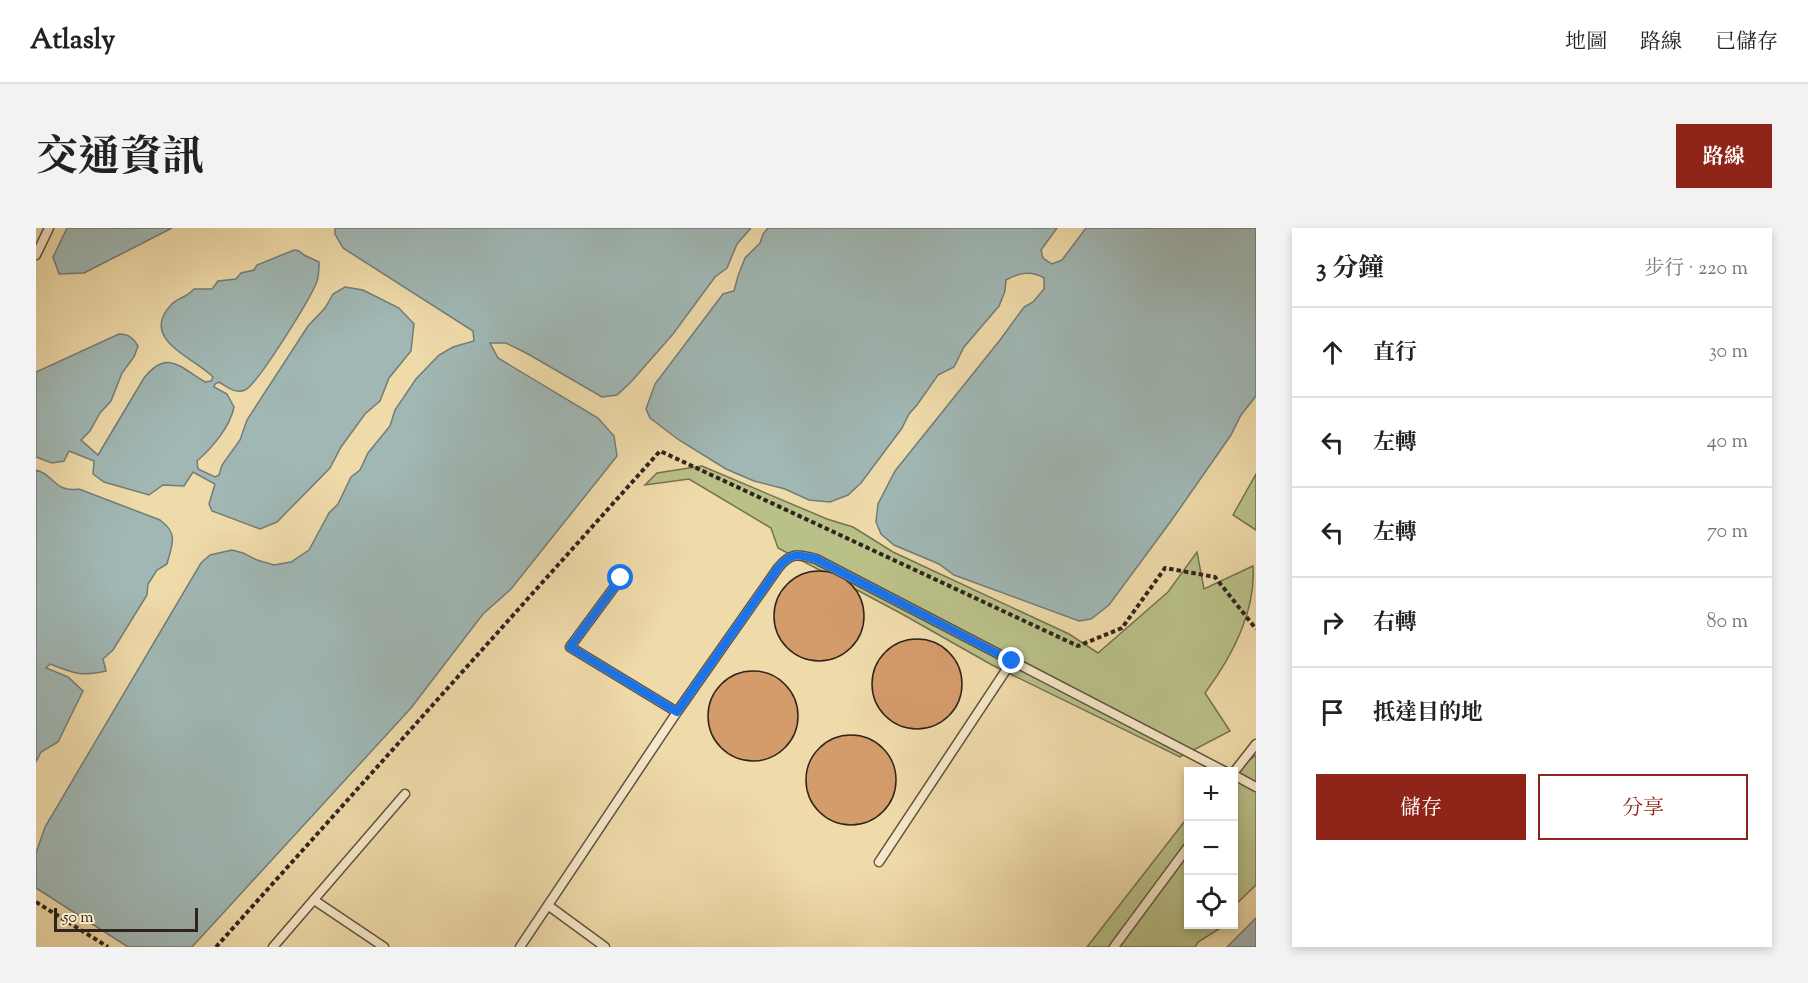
<!DOCTYPE html>
<html lang="zh-TW">
<head>
<meta charset="utf-8">
<style>
  body { margin:0; font-family:"Sorts Mill Goudy","Noto Serif TC",serif; background:#f2f2f2; color:#222 }
  .controls { position:absolute; right:18px; bottom:18px; display:grid; overflow:hidden; border-radius:0px; box-shadow:0 3px 9px #0003 }
  .controls button { width:54px; height:54px; display:grid; place-items:center; padding:0; border:0; border-bottom:2px solid #e0e0e0; background:#fff; color:#222; font:30px sans-serif }
  .scale { position:absolute; left:18px; bottom:15px; width:144px; box-sizing:border-box; padding-left:6px; border:3px solid #2f241d; border-top:0; font-size:16px; line-height:21px; white-space:nowrap; color:#2f241d; -webkit-text-stroke:4px #f5e7c7; paint-order:stroke }
  .stop { position:absolute; width:18px; height:18px; margin:-14px; border:4px solid #1a73e8; border-radius:50%; background:#fff }
  .stop.end { background:#1a73e8; border-color:#fff; box-shadow:0 2px 6px #0008 }
  .list { margin:0; padding:0; list-style:none }
  h2 { display:flex; justify-content:space-between; align-items:center; height:78px; margin:0; padding:0 24px; font-size:26px }
  h2 small { font-size:20px; font-weight:400; color:#767676 }
  .list li { display:grid; grid-template-columns:39px 1fr auto; gap:18px; align-items:center; box-sizing:border-box; height:90px; padding:0 24px; border-top:2px solid #e0e0e0 }
  .list b { display:block; font-size:22px; white-space:nowrap }
  .list em { font-size:20px; font-style:normal; color:#767676 }
  .actions { display:flex; gap:12px; padding:18px 24px }
  .actions a { flex:1; padding:14px 0; border:2px solid #8f2418; border-radius:0px; text-align:center; font-size:21px; color:#8f2418 }
  .actions .main { background:#8f2418; color:#fff }
  .icon { flex:none; width:33px; height:33px; fill:none; stroke:currentColor; stroke-width:2; stroke-linecap:round; stroke-linejoin:round }
  .map { position:relative; flex:none; width:1220px; height:719px; overflow:hidden; border-radius:0px }
  header { display:flex; align-items:center; gap:36px; box-sizing:border-box; height:84px; padding:0 30px; background:#fff; border-bottom:2px solid #e0e0e0 }
  header strong { font-size:28px }
  nav { display:flex; gap:33px; margin-inline-start:auto; font-size:21px }
  .intro { display:flex; align-items:center; justify-content:space-between; box-sizing:border-box; height:144px; padding:0 36px }
  h1 { margin:0; font-size:42px }
  .button { padding:15px 27px; border-radius:0px; background:#8f2418; color:#fff; font-size:21px; font-weight:700 }
  main { display:flex; gap:36px; padding:0 36px }
  aside { flex:1; background:#fff; border-radius:0px; box-shadow:0 3px 9px #0003 }
  .map>svg:first-child { display:block }
</style>
</head>
<body>
<header>
<strong>Atlasly</strong>
<nav><a>地圖</a><a>路線</a><a>已儲存</a></nav>
</header>
<div class="intro"><h1>交通資訊</h1><a class="button">路線</a></div>
<main>
<div class="map">
<svg width="1220" height="719" viewBox="0 0 1220 719">
  <rect width="100%" height="100%" fill="#efdaa9"/>
  <filter id="stains"><feTurbulence type="fractalNoise" baseFrequency=".00333" numOctaves="4"/><feColorMatrix values="0 0 0 0 .2 0 0 0 0 .09 0 0 0 0 .02 0 0 0 .5 -.17"/></filter>
  <radialGradient id="worn" r=".72"><stop offset=".6" stop-color="#630" stop-opacity="0"/><stop offset="1" stop-color="#630" stop-opacity=".3"/></radialGradient>
  <g fill="#b9c088" stroke="#747252" stroke-width="1.5">
    <path d="M666 238 791 291 817 299 857 324 1033 406 1062 425 1132 364 1161 324 1168 361 1217 338C1220 384 1195 430 1169 465L1194 503 1144 529 956 437 866 386 742 320 735 300 653 251 609 257 621 245Z"/>
    <path d="M1220 246V302L1197 287Z"/>
    <path d="M1220 527V657L1198 678V544Z"/>
    <path d="M1152 589V696L1173 697 1170 699 1183 701 1162 714 1159 719H1051Z"/>
  </g>
  <g fill="#a0b7b4" stroke="#737c78" stroke-width="1.5">
    <path d="M31 0H136L48 45 23 46 17 29Z"/>
    <path d="M299 0H715L701 16 691 40 679 49 637 106 595 154 581 167 566 169 492 126 470 115H454L462 130 562 190 578 208 581 228 475 361 447 386 375 480 156 719H92L0 660V625L9 599 165 335 174 327 196 322 207 325 221 332 238 337 255 334 273 322 293 285 302 276 315 249 324 242 332 225 354 198 359 182 380 151 403 127 417 119 438 113 437 103 307 20 299 6Z"/>
    <path d="M732 0H1021L1005 22 1007 30 1016 36 1026 32 1050 0H1220V168L1205 187 1195 207 1135 293 1073 377 1055 391 1043 393 918 347 903 336 858 317 845 306 840 294 842 276 859 243 964 112 988 79 997 74 1008 61V50C995 42 983 45 970 52L969 63 963 78 928 119 918 139 902 147 881 177 873 186 866 200 825 255 812 267 794 274 773 272 749 261 718 253 690 241 643 212 614 190 610 181 619 156 687 66 698 63 702 48 709 30 724 15 727 6Z"/>
    <path d="M258 22 263 23 268 27 283 34C283 40 283 47 281 53 276 68 222 156 209 162 199 166 191 159 183 154L179 156 178 159 191 166 198 179C194 199 176 220 161 233L162 241 179 249 183 247 186 237 204 212 211 192 272 98 289 80 297 66 309 59 327 62 363 80 378 96 375 123 353 150 344 173 329 186 305 219 294 240 241 294 224 301 176 283 173 276 179 256 157 244 148 258 127 257 113 267 68 254 57 246 58 233 33 223 28 233 16 235 0 229V144L83 106C93 106 97 110 102 118L98 129 86 145 75 173 64 185 54 203 45 212 62 227 108 150C131 120 145 140 169 154L175 153 177 149C157 129 103 111 135 77 142 69 149 71 158 61H176L182 53 200 51 205 45 218 42 221 37Z"/>
    <path d="M0 242C18 246 18 265 43 261L124 292C143 306 136 316 131 336L121 342 112 356 111 367 77 422 67 431 70 443C44 449 38 445 14 436L10 440 32 449 47 463 22 514 5 524 0 534Z"/>
    <path d="M1220 690V719H1191Z"/>
  </g>
  <g fill="#d49b6b" stroke="#2f241d" stroke-width="1.5">
    <circle cx="783" cy="388" r="45"/>
    <circle cx="881" cy="456" r="45"/>
    <circle cx="717" cy="488" r="45"/>
    <circle cx="815" cy="552" r="45"/>
  </g>
  <g fill="none" stroke-linecap="round" stroke-linejoin="round">
    <defs>
      <g id="service">
        <path d="M0 27 13 0"/>
        <path d="M585 350 534 419 641 484"/>
        <path d="M1198 544 1220 516"/>
        <path d="M1198 547 1220 559"/>
        <path d="M843 634 976 433"/>
        <path d="M278 672 348 719"/>
        <path d="M513 678 569 719"/>
        <path d="M237 719 369 566"/>
        <path d="M484 719 641 484 742 340C755 324 762 326 780 331L1190 544"/>
        <path d="M1078 719 1152 619"/>
      </g>
    </defs>
    <use href="#service" stroke="#5f5240" stroke-width="11"/>
    <g stroke="#2f241d" stroke-width="4" stroke-dasharray="4.5 3" stroke-linecap="butt">
      <path d="M0 674 72 719"/>
      <path d="M180 719 624 223 1042 418 1086 400 1129 340 1179 349 1220 401"/>
    </g>
    <use href="#service" stroke="#f5e7c7" stroke-width="8"/>
  </g>
  <g fill="none" stroke-linecap="round" stroke-linejoin="round">
    <path stroke="#1a73e8" stroke-width="8" d="M585 350 534 419 641 484 742 340C755 324 762 326 780 331L976 433"/>
  </g>
  <rect width="100%" height="100%" filter="url(#stains)"/>
  <rect width="100%" height="100%" fill="url(#worn)"/>
</svg>
<div class="controls">
<button>+</button>
<button>−</button>
<button><svg class="icon" aria-label="locate" viewBox="0 0 24 24"><circle cx="12" cy="12" r="6"/><path d="M12 2v4M12 18v4M2 12h4M18 12h4"/></svg></button>
</div>
<div class="scale">50 m</div>
<div class="stop" style="left:585px;top:350px"></div>
<div class="stop end" style="left:976px;top:433px"></div>
</div>
<aside>
<h2>3 分鐘<small>步行 · 220 m</small></h2>
<ul class="list">
<li><svg class="icon" aria-label="ahead" viewBox="0 0 24 24"><path d="M12 20V5M6 11l6-6 6 6"/></svg><div><b>直行</b></div><em>30 m</em></li>
<li><svg class="icon" aria-label="left" viewBox="0 0 24 24"><path d="M17 20v-9H6M10 6l-5 5 5 5"/></svg><div><b>左轉</b></div><em>40 m</em></li>
<li><svg class="icon" aria-label="left" viewBox="0 0 24 24"><path d="M17 20v-9H6M10 6l-5 5 5 5"/></svg><div><b>左轉</b></div><em>70 m</em></li>
<li><svg class="icon" aria-label="right" viewBox="0 0 24 24"><path d="M7 20v-9h11M14 6l5 5-5 5"/></svg><div><b>右轉</b></div><em>80 m</em></li>
<li><svg class="icon" aria-label="arrive" viewBox="0 0 24 24"><path d="M6 21V4h12l-3 4 3 4H6"/></svg><div><b>抵達目的地</b></div></li>
</ul>
<div class="actions"><a class="main">儲存</a><a>分享</a></div>
</aside>
</main>
</body>
</html>
